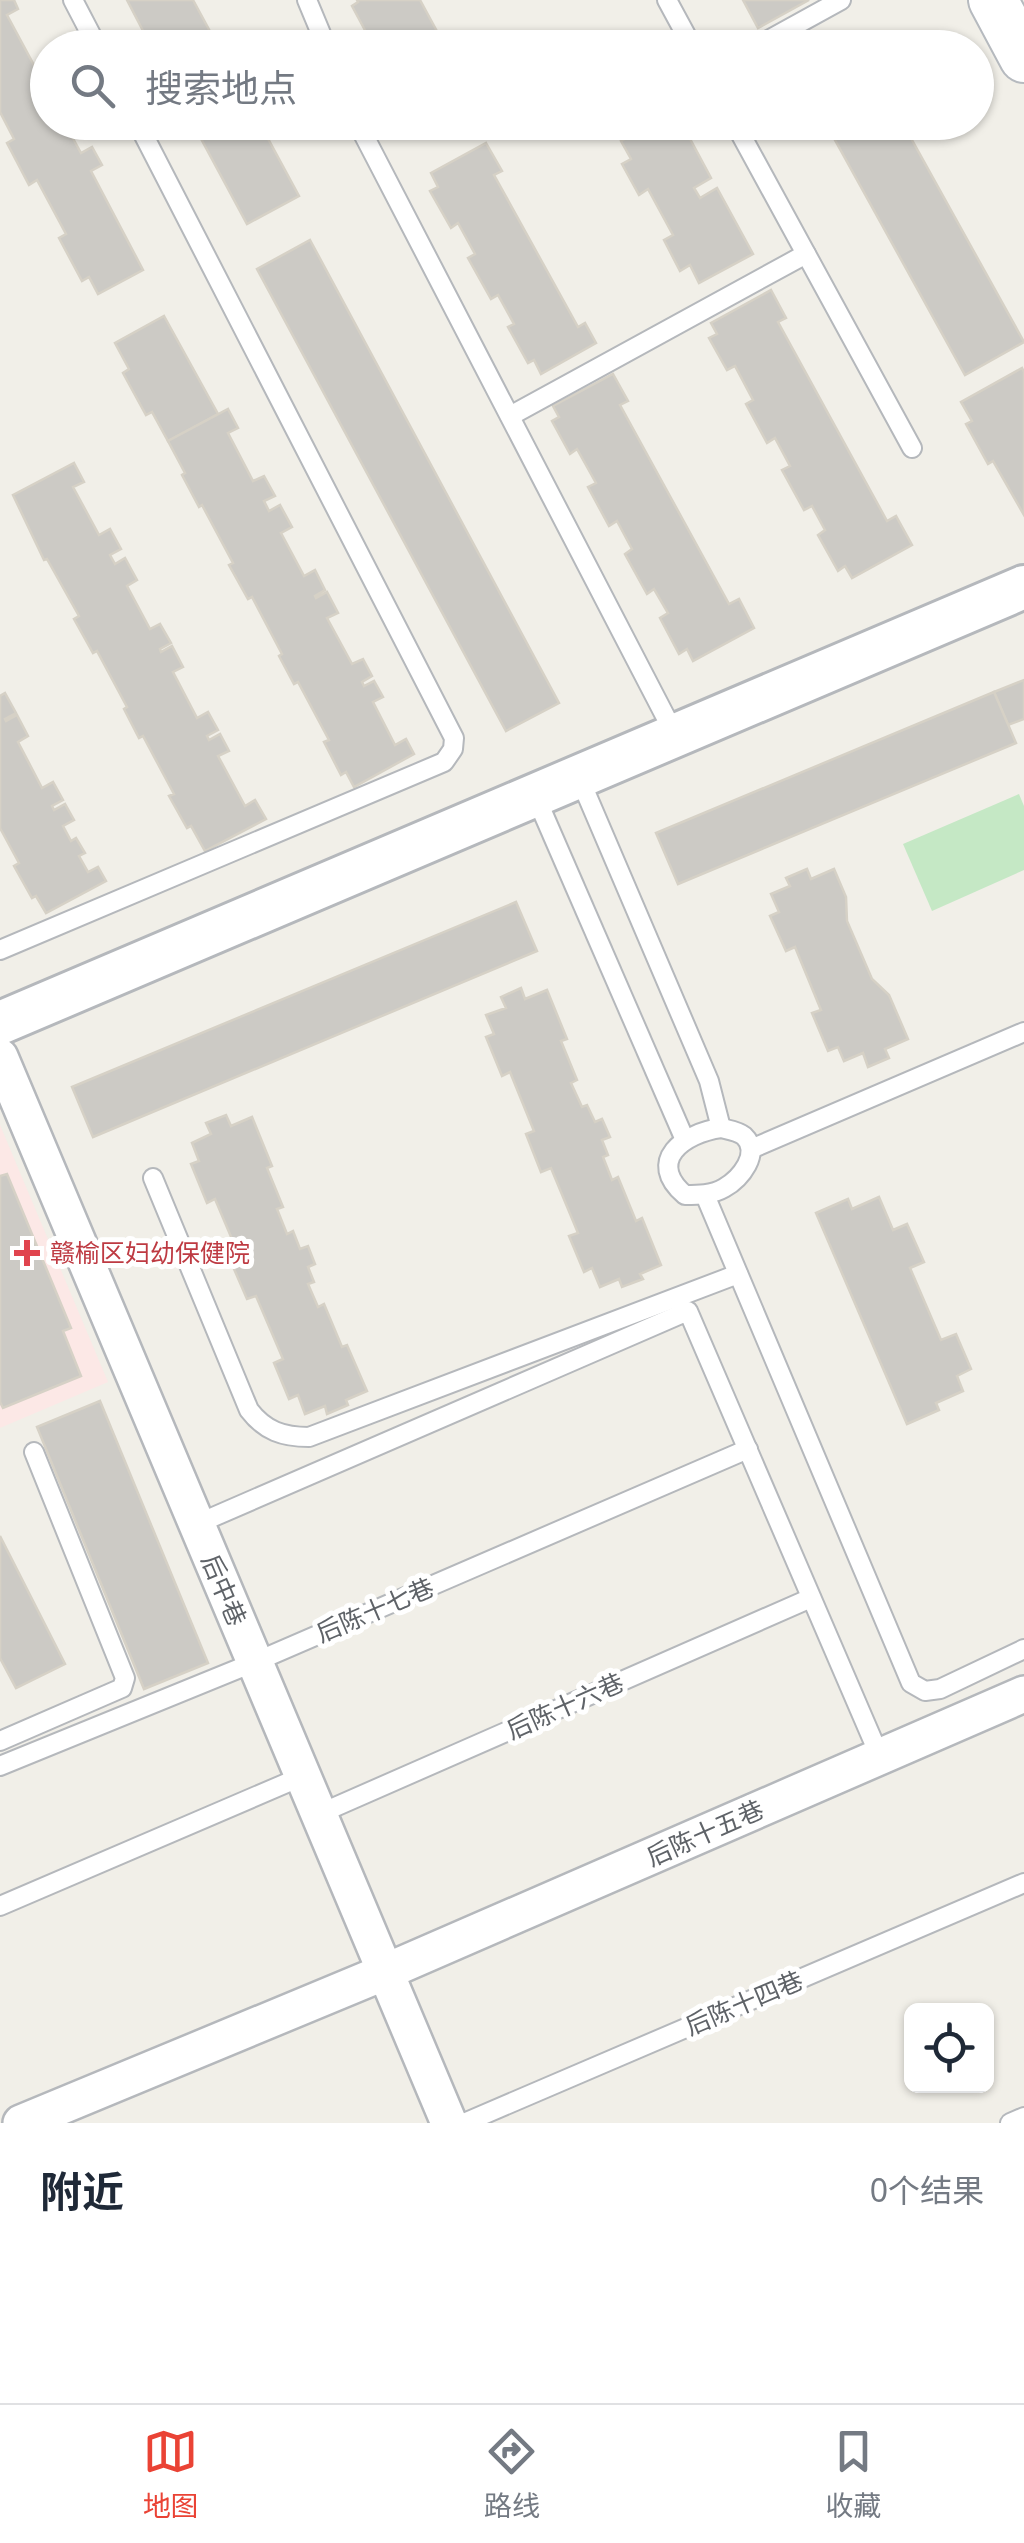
<!DOCTYPE html>
<html lang="zh">
<head>
<meta charset="utf-8">
<style>
  body { margin:0; font-family:"Noto Sans","Noto Sans SC",sans-serif; background:#f6f6f7; color:#1f2937 }
  .controls { position:absolute; right:30px; bottom:30px; display:grid; overflow:hidden; border-radius:15px; box-shadow:0 2px 8px #0004 }
  .controls button { width:90px; height:90px; display:grid; place-items:center; padding:0; border:0; border-bottom:2px solid #e0e1e3; background:#fff; color:#1f2937; font:50px sans-serif }
  .list { margin:0; padding:0; list-style:none }
  h2 { display:flex; justify-content:space-between; align-items:center; height:130px; margin:0; padding:0 40px; font-size:42px }
  h2 small { font-size:32px; font-weight:400; color:#747a83 }
  .icon { flex:none; width:55px; height:55px; fill:none; stroke:currentColor; stroke-width:2; stroke-linecap:round; stroke-linejoin:round }
  .map { position:relative; flex:none; width:1024px; height:2123px; overflow:hidden }
  .search { position:absolute; background:#fff; box-shadow:0 2px 8px #0004; left:30px; right:30px; top:30px; height:110px; display:flex; align-items:center; gap:25px; box-sizing:border-box; padding:0 35px; border-radius:55px; color:#747a83; font-size:38px }
  .sheet { height:280px; background:#fff }
  nav { display:flex; justify-content:space-around; align-items:center; box-sizing:border-box; height:140px; border-top:2px solid #e0e1e3; background:#fff; font-size:28px; color:#747a83 }
  nav a { display:grid; justify-items:center; gap:5px }
  nav .on { color:#ea4335 }
  .map>svg:first-child { display:block }
</style>
</head>
<body>
<div class="map">
<svg width="1024" height="2123" viewBox="0 0 1024 2123">
  <rect width="100%" height="100%" fill="#f1efe8"/>
  <path fill="#fce8e6" d="M0 1125 108 1382 0 1428Z"/>
  <path fill="#c5e8c5" d="M1019 794 1024 806V870L932 911 903 844Z"/>
  <g fill="#cccac5" stroke="#d6d1c6" stroke-width="2.5">
    <path d="M0 0H14L18 9 7 15 35 67 48 60V81L43 83 48 87V122H64L81 153 92 147 102 165 91 171 143 270 98 294 89 277 82 281 59 238 66 234 37 180 29 185 7 143 14 139 0 112Z"/>
    <path d="M127 0H193L219 48H152Z"/>
    <path d="M357 0H420L446 48H383L380 43 374 47 352 6 358 2Z"/>
    <path d="M743 0H809L758 28Z"/>
    <path d="M192 122H259L299 196 247 224Z"/>
    <path d="M655 122H681L711 178 694 188 700 198 717 188 753 254 699 283 690 265 680 271 664 240 673 235 648 189 639 195 622 164 631 159 621 141Z"/>
    <path d="M825 122H902L1024 342 965 375Z"/>
    <path d="M486 143 502 171 494 175 578 327 585 323 596 343 541 374 534 360 528 363 508 327 514 324 498 295 491 299 468 258 475 254 458 223 451 228 430 191 438 187 431 173Z"/>
    <path d="M310 240 559 703 506 731 257 269Z"/>
    <path d="M771 290 786 318 778 322 887 521 896 516 912 545 852 578 845 566 838 571 818 535 825 530 812 506 804 510 782 470 790 466 775 438 767 443 746 404 753 400 735 366 727 370 709 338 717 334 711 323Z"/>
    <path d="M164 316 218 414 168 441 152 412 146 415 123 373 129 369 115 343Z"/>
    <path d="M1022 368 1024 372V515L993 461 988 464 966 424 972 421 961 402Z"/>
    <path d="M613 374 628 401 620 405 729 604 739 599 754 628 693 661 687 649 679 654 660 618 668 613 654 589 647 594 625 554 632 549 617 521 609 526 588 487 596 483 577 449 570 454 552 421 559 417 553 406Z"/>
    <path d="M228 409 238 428 228 433 253 481 264 476 275 496 264 501 269 511 280 505 292 527 281 533 304 576 315 570 325 590 315 596 316 598 327 592 338 613 327 618 352 664 363 659 372 676 362 682 364 686 374 681 383 697 373 702 395 745 406 739 414 754 354 787 346 772 341 775 324 742 329 740 298 682 294 684 279 656 282 654 252 597 248 599 229 565 233 563 202 505 199 507 182 475 185 473 168 441Z"/>
    <path d="M74 463 84 482 73 487 99 535 110 529 121 549 110 555 115 564 125 558 137 580 127 586 150 629 160 624 171 643 160 649 161 652 172 646 183 667 173 672 197 718 208 712 218 730 207 736 209 740 220 734 229 751 218 756 245 806 255 800 266 819 205 851 191 826 187 828 169 796 174 794 143 736 139 738 124 709 127 707 97 651 93 653 74 619 79 616 47 559 44 560 13 495Z"/>
    <path d="M1024 680V719L1008 725 994 692Z"/>
    <path d="M994 692 1016 743 678 884 656 833Z"/>
    <path d="M5 693 16 713 5 719 6 721 17 715 28 736 18 742 42 788 53 782 63 800 52 806 54 810 65 804 74 820 63 826 71 841 76 838 85 853 79 856 88 872 98 867 106 881 46 913 36 896 32 898 14 866 19 863 0 828V696Z"/>
    <path d="M807 869 811 879 834 869 846 897 847 921 872 979 889 995 908 1039 885 1049 889 1058 868 1067 863 1053 844 1061 838 1047 828 1051 812 1013 821 1010 795 947 786 951 770 916 779 912 771 894 790 886 786 878Z"/>
    <path d="M516 902 537 951 93 1137 72 1087Z"/>
    <path d="M521 988 525 999 547 990 567 1039 561 1041 577 1080 571 1083 582 1107 587 1105 595 1122 602 1119 610 1137 602 1140 608 1155 603 1157 612 1180 618 1177 636 1221 642 1218 661 1265 640 1274 643 1279 622 1287 619 1279 600 1287 592 1268 584 1272 569 1236 578 1233 551 1168 541 1172 526 1134 534 1131 510 1072 502 1076 486 1037 494 1034 486 1015 506 1008 501 997Z"/>
    <path d="M226 1115 231 1126 252 1117 272 1166 267 1168 283 1207 277 1209 287 1234 293 1231 300 1249 308 1246 315 1264 308 1267 314 1282 308 1284 318 1307 324 1304 342 1347 347 1345 367 1391 346 1400 348 1405 327 1414 325 1406 305 1414 298 1395 289 1399 274 1363 283 1359 256 1296 247 1299 231 1262 240 1258 215 1199 207 1203 191 1164 199 1161 192 1143 211 1134 206 1123Z"/>
    <path d="M7 1174 71 1328 63 1331 81 1376 3 1408 0 1402V1176Z"/>
    <path d="M879 1197 893 1230 907 1224 924 1262 910 1268 941 1340 956 1334 971 1369 957 1376 963 1391 936 1403 939 1410 907 1424 816 1213 848 1199 852 1209Z"/>
    <path d="M100 1401 208 1663 144 1689 37 1427Z"/>
    <path d="M0 1536 65 1664 16 1688 0 1658Z"/>
  </g>
  <g fill="none" stroke-linecap="round" stroke-linejoin="round">
    <defs>
      <g id="service">
        <path d="M73 0 98 48"/>
        <path d="M307 0 327 48"/>
        <path d="M667 0 693 48"/>
        <path d="M754 48 841 0"/>
        <path d="M357 122 675 735"/>
        <path d="M734 122 912 448"/>
        <path d="M510 416 806 254"/>
        <path d="M579 777 709 1081 721 1128"/>
        <path d="M535 795 685 1140"/>
        <path d="M0 950 444 762 453 749 454 738 137 122"/>
        <path d="M721 1128C729 1130 738 1131 744 1136 762 1153 740 1179 724 1188 712 1195 698 1195 685 1195 645 1161 684 1133 721 1128Z"/>
        <path d="M751 1149 1024 1032"/>
        <path d="M153 1178 249 1410C265 1431 283 1437 309 1437L738 1274"/>
        <path d="M705 1195 911 1683 925 1691 940 1689 1024 1649"/>
        <path d="M197 1524 688 1311 880 1757"/>
        <path d="M0 1741 122 1688 125 1678 34 1452"/>
        <path d="M0 1766 255 1662 748 1449"/>
        <path d="M319 1814 811 1598"/>
        <path d="M0 1906 303 1776"/>
        <path d="M464 2123 1024 1883"/>
        <path d="M1010 2123 1024 2117"/>
      </g>
      <g id="minor">
        <path d="M0 1057 449 2123"/>
        <path d="M21 2123 385 1972 1024 1694"/>
      </g>
      <path id="tertiary" d="M0 1023 1024 587"/>
      <path id="secondary" d="M993 0 1024 58"/>
    </defs>
    <use href="#service" stroke="#b5b8bc" stroke-width="22"/>
    <use href="#minor" stroke="#b5b8bc" stroke-width="40"/>
    <use href="#tertiary" stroke="#b5b8bc" stroke-width="48"/>
    <use href="#secondary" stroke="#b6babf" stroke-width="52"/>
    <use href="#service" stroke="#fff" stroke-width="18"/>
    <use href="#minor" stroke="#fff" stroke-width="35"/>
    <use href="#tertiary" stroke="#fff" stroke-width="42"/>
    <use href="#secondary" stroke="#fff" stroke-width="48"/>
  </g>
  <path fill="#e0444e" stroke="#fff" stroke-width="4" d="M22 1238h10v10h10v10h-10v10h-10v-10h-10v-10h10z"/>
  <g text-anchor="middle" stroke-width="10" stroke-linejoin="round" paint-order="stroke">
    <g font-size="25" fill="#be3a42" stroke="#fff" text-anchor="start">
      <text x="50" y="1262">赣榆区妇幼保健院</text>
    </g>
    <g font-size="25" fill="#5f6368" stroke="#fff">
      <text transform="translate(224 1590) rotate(67)" y="9">后中巷</text>
      <text transform="translate(375 1610) rotate(-23)" y="9">后陈十七巷</text>
      <text transform="translate(565 1706) rotate(-24)" y="9">后陈十六巷</text>
      <text transform="translate(705 1833) rotate(-24)" y="9">后陈十五巷</text>
      <text transform="translate(744 2003) rotate(-23)" y="9">后陈十四巷</text>
    </g>
  </g>
</svg>
<div class="controls">
<button><svg class="icon" aria-label="locate" viewBox="0 0 24 24"><circle cx="12" cy="12" r="6"/><path d="M12 2v4M12 18v4M2 12h4M18 12h4"/></svg></button>
</div>
<div class="search"><svg class="icon" aria-label="search" viewBox="0 0 24 24"><circle cx="10" cy="10" r="6"/><path d="M15 15l6 6"/></svg>搜索地点</div>
</div>
<section class="sheet">
<h2>附近<small>0个结果</small></h2>
<ul class="list">
</ul>
</section>
<nav>
<a class="on"><svg class="icon" aria-label="map" viewBox="0 0 24 24"><path d="M3 6l6-2 6 2 6-2v14l-6 2-6-2-6 2zM9 4v14M15 6v14"/></svg>地图</a>
<a><svg class="icon" aria-label="directions" viewBox="0 0 24 24"><path d="M12 3l9 9-9 9-9-9zM9 14v-3h6M13 9l2 2-2 2"/></svg>路线</a>
<a><svg class="icon" aria-label="saved" viewBox="0 0 24 24"><path d="M7 4h10v16l-5-4-5 4z"/></svg>收藏</a>
</nav>
</body>
</html>
